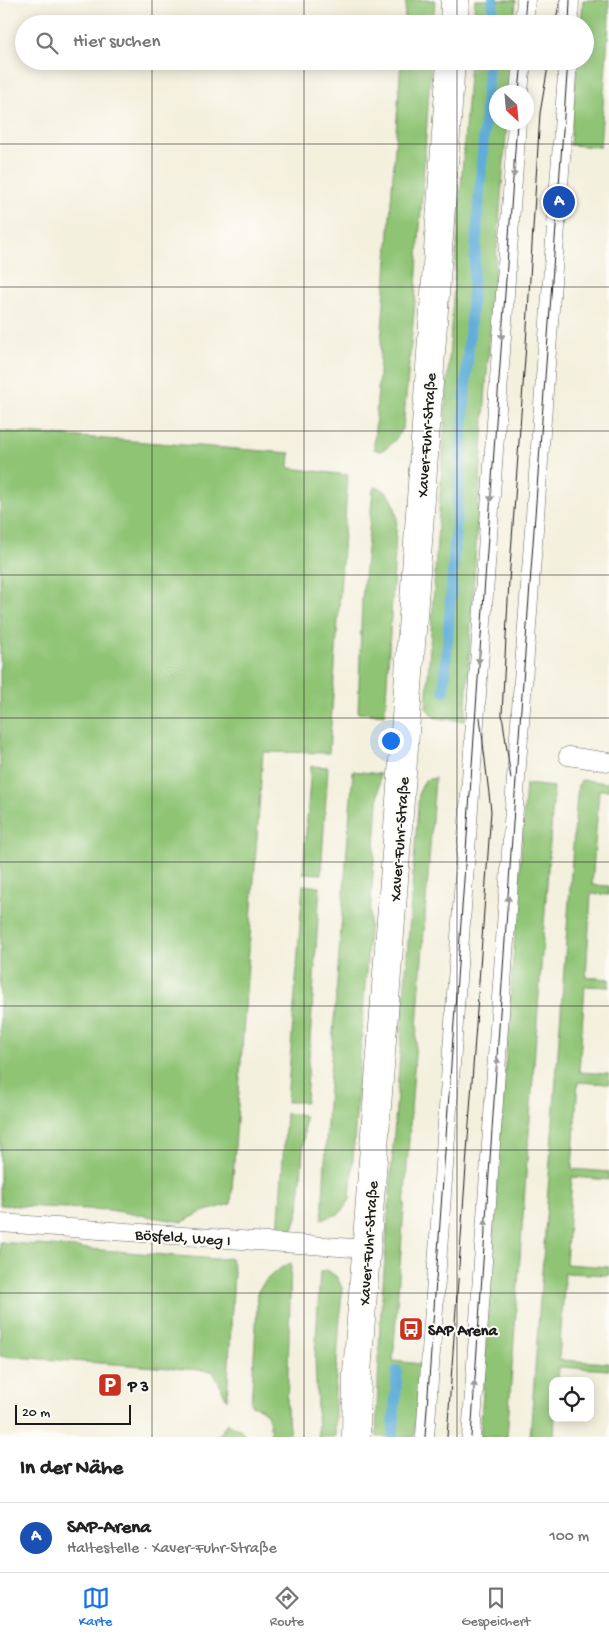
<!DOCTYPE html>
<html lang="de">
<head>
<meta charset="utf-8">
<style>
  body { margin:0; font-family:"Gochi Hand",sans-serif; background:#f2f2f2; color:#222 }
  .controls { position:absolute; right:15px; bottom:15px; display:grid; overflow:hidden; border-radius:10px; box-shadow:0 2px 12px #0003 }
  .controls button { width:45px; height:45px; display:grid; place-items:center; padding:0; border:0; border-bottom:1px solid #e0e0e0; background:#fff; color:#222; font:25px sans-serif }
  .compass { position:absolute; left:489px; top:85px; width:45px; height:45px; border-radius:50%; background:#fff; box-shadow:0 2px 12px #0003; rotate:154deg }
  .scale { position:absolute; left:15px; bottom:12px; width:116px; box-sizing:border-box; padding-left:5px; border:2px solid #1c1c1c; border-top:0; font-size:14px; line-height:18px; white-space:nowrap; color:#1c1c1c; -webkit-text-stroke:4px #fdfcf7; paint-order:stroke }
  .you { position:absolute; left:390px; top:740px; width:18px; height:18px; margin:-12px; border:4px solid #fff; border-radius:50%; background:#1a73e8; box-shadow:0 0 0 8px #1a73e833 }
  .badge { display:grid; place-items:center; width:32px; height:32px; border-radius:50%; background:#1a73e8; color:#fff; font-size:16px; font-weight:700 }
  .pin { position:absolute; translate:-50% -50%; border:2px solid #fff; box-shadow:0 1px 5px #0006 }
  .list { margin:0; padding:0; list-style:none }
  h2 { display:flex; justify-content:space-between; align-items:center; height:65px; margin:0; padding:0 20px; font-size:21px }
  h2 small { font-size:16px; font-weight:400; color:#767676 }
  .list li { display:grid; grid-template-columns:32px 1fr auto; gap:15px; align-items:center; box-sizing:border-box; height:70px; padding:0 20px; border-top:1px solid #e0e0e0 }
  .list b { display:block; font-size:19px; white-space:nowrap }
  .list p { margin:0; font-size:16px; white-space:nowrap; color:#767676 }
  .list em { font-size:16px; font-style:normal; color:#767676 }
  .icon { flex:none; width:28px; height:28px; fill:none; stroke:currentColor; stroke-width:2; stroke-linecap:round; stroke-linejoin:round }
  .map { position:relative; flex:none; width:609px; height:1437px; overflow:hidden }
  .search { position:absolute; background:#fff; box-shadow:0 2px 12px #0003; left:15px; right:15px; top:15px; height:55px; display:flex; align-items:center; gap:12px; box-sizing:border-box; padding:0 18px; border-radius:28px; color:#767676; font-size:19px }
  .sheet { height:135px; background:#fff }
  nav { display:flex; justify-content:space-around; align-items:center; box-sizing:border-box; height:70px; border-top:1px solid #e0e0e0; background:#fff; font-size:14px; color:#767676 }
  nav a { display:grid; justify-items:center; gap:2px }
  nav .on { color:#1a73e8 }
  .map>svg:first-child { display:block }
</style>
</head>
<body>
<div class="map">
<svg width="609" height="1437" viewBox="0 0 609 1437">
  <rect width="100%" height="100%" fill="#fdfcf7"/>
  <filter id="ink" filterUnits="userSpaceOnUse"><feTurbulence type="fractalNoise" baseFrequency=".02" numOctaves="2"/><feDisplacementMap in="SourceGraphic" scale="10" xChannelSelector="R" yChannelSelector="G"/><feConvolveMatrix kernelMatrix="1 2 1 2 8 2 1 2 1" color-interpolation-filters="sRGB"/></filter>
  <filter id="wash" filterUnits="userSpaceOnUse"><feTurbulence type="fractalNoise" baseFrequency=".0096" numOctaves="4" result="noise"/><feDisplacementMap in="SourceGraphic" scale="20" xChannelSelector="R" yChannelSelector="G"/><feGaussianBlur stdDeviation="1.12" result="paint"/><feColorMatrix in="noise" values="0 0 0 0 0 0 0 0 0 0 0 0 0 0 0 0 0 1.4 0 .05"/><feComposite in="paint" operator="in"/></filter>
  <g filter="url(#wash)">
    <rect width="100%" height="100%" fill="#f4f0de"/>
    <g fill="#8fc475" stroke="#567048">
      <path d="M406 0H435L433 24H404Z"/>
      <path d="M475 0H516L514 24H473Z"/>
      <path d="M583 0H609V22L600 147 570 145 577 61H585V24H581Z"/>
      <path d="M401 61H431L415 302 403 428C397 438 391 447 380 451L374 449V444Z"/>
      <path d="M470 61H512L509 92H496V122L507 123 486 386 465 721 435 718 426 708 454 283Z"/>
      <path d="M0 431 290 453 289 468 348 475 329 753 263 752 231 1204 202 1212 183 1222 109 1210 0 1205Z"/>
      <path d="M375 487C391 490 395 504 397 518L385 715 358 713 362 599 373 490Z"/>
      <path d="M311 766 328 767 321 874 303 873Z"/>
      <path d="M353 771 380 774 350 1200 339 1214 322 1219 329 1086Z"/>
      <path d="M435 778 393 1361 421 1364 414 1437H376L380 1326 419 792 425 780Z"/>
      <path d="M582 780 609 783V790H599L592 885 609 886V895L591 894 586 977 609 979V987L585 986 579 1072 609 1074V1084L578 1082 572 1169 609 1172V1180L572 1177 566 1264 609 1267V1275L565 1273 559 1360 609 1363V1370L559 1367 558 1381H553V1418H555L554 1437H530L574 832 578 785Z"/>
      <path d="M526 784 554 787 507 1437H480L497 1177Z"/>
      <path d="M303 885 320 887 306 1102H287Z"/>
      <path d="M286 1113 305 1116 299 1210 292 1233 278 1234Z"/>
      <path d="M0 1242 216 1259 231 1258 234 1271 227 1400 213 1371 0 1356Z"/>
      <path d="M291 1263 287 1410 290 1437H271C269 1419 271 1410 251 1405L258 1291C266 1278 277 1269 291 1263Z"/>
      <path d="M327 1270 337 1277 342 1288 335 1391V1437H318L315 1357 320 1272Z"/>
      <path d="M227 1423 239 1428 247 1437H218Z"/>
    </g>
    <g fill="none" stroke-linecap="round" stroke-linejoin="round">
      <g stroke="#5eadd8" stroke-width="11">
        <path d="M492 24 493 0"/>
        <path d="M444 691 489 61"/>
        <path d="M393 1437 397 1371"/>
      </g>
    </g>
  </g>
  <g filter="url(#ink)">
    <g fill="none" stroke-linecap="round" stroke-linejoin="round">
      <defs>
        <g id="lane">
          <path d="M524 24 526 0"/>
          <path d="M569 24 570 0"/>
          <path d="M519 92 522 61"/>
          <path d="M568 756 609 762"/>
          <path d="M0 1223 367 1249"/>
          <path d="M425 1437 517 122"/>
          <path d="M471 1437 518 750 568 61"/>
        </g>
        <g id="street">
          <path d="M454 24 455 0"/>
          <path d="M356 1437 357 1373 404 747 451 61"/>
        </g>
      </defs>
      <use href="#lane" stroke="#686660" stroke-width="19"/>
      <use href="#street" stroke="#686660" stroke-width="29"/>
      <use href="#lane" stroke="#fff" stroke-width="18"/>
      <use href="#street" stroke="#fff" stroke-width="28"/>
      <g stroke="#1c1c1c" stroke-width="1">
        <path d="M524 24 526 0"/>
        <path d="M555 24 560 0"/>
        <path d="M569 24 570 0"/>
        <path d="M519 92 522 61"/>
        <path d="M511 779 502 714 509 581 526 344 540 113 549 61"/>
        <path d="M425 1437 517 122"/>
        <path d="M447 1437 491 811 480 717"/>
        <path d="M471 1437 518 750 568 61"/>
      </g>
    </g>
    <defs><path id="oneway-solid" d="M-6-.8H1V-3.2L6.5 0L1 3.2V.8H-6Z" transform="scale(1.25)"/></defs>
    <g fill="#999">
      <use href="#oneway-solid" transform="translate(514 171) rotate(94)"/>
      <use href="#oneway-solid" transform="translate(502 333) rotate(94)"/>
      <use href="#oneway-solid" transform="translate(491 495) rotate(94)"/>
      <use href="#oneway-solid" transform="translate(479 657) rotate(94)"/>
      <use href="#oneway-solid" transform="translate(508 902) rotate(-86)"/>
      <use href="#oneway-solid" transform="translate(497 1064) rotate(-86)"/>
      <use href="#oneway-solid" transform="translate(485 1226) rotate(-86)"/>
      <use href="#oneway-solid" transform="translate(474 1388) rotate(-86)"/>
    </g>
  </g>
  <path fill="none" stroke="#1c1c1c" stroke-width="1" stroke-opacity="0.55" d="M152 0V24M304 0V24M457 0V24M152 61V1437M304 61V1437M457 61V1437M0 144H609M0 287H609M0 431H609M0 575H609M0 718H609M0 862H609M0 1006H609M0 1150H609M0 1293H609"/>
  <defs>
    <symbol id="bus-square" viewBox="-11 -11 22 22"><rect x="-9" y="-9" width="18" height="18" rx="4" fill="#c8321e" stroke="#fdfcf7"/><path d="M-5-6H5V4H4V6H2V4H-2V6H-4V4H-5ZM-3.5-4V0h7V-4ZM-3.5 1.2v1.5H-2V1.2ZM2 1.2v1.5H3.5V1.2Z" fill="#fff"/></symbol>
    <symbol id="parking-square" viewBox="-11 -11 22 22"><rect x="-9" y="-9" width="18" height="18" rx="4" fill="#c8321e" stroke="#fdfcf7"/><path d="M-3.5-5.5H1a3.5 3.5 0 0 1 0 7H-1V5.5H-3.5ZM-1-3.4V-.6H.8a1.4 1.4 0 0 0 0-2.8Z" fill="#fff"/></symbol>
  </defs>
  <g fill-rule="evenodd">
    <use href="#bus-square" x="397" y="1315" width="28" height="28"/>
    <use href="#parking-square" x="96" y="1371" width="28" height="28"/>
  </g>
  <g text-anchor="middle" stroke-width="4" stroke-linejoin="round" paint-order="stroke">
    <g font-size="16" fill="#1c1c1c" stroke="#fdfcf7">
      <text transform="translate(425 435) rotate(-86)" y="6">Xaver-Fuhr-Straße</text>
      <text transform="translate(398 839) rotate(-86)" y="6">Xaver-Fuhr-Straße</text>
      <text transform="translate(183 1236) rotate(4)" y="6">Bösfeld, Weg I</text>
      <text transform="translate(367 1243) rotate(-86)" y="6">Xaver-Fuhr-Straße</text>
    </g>
    <g font-size="16" font-weight="bold" fill="#1c1c1c" stroke="#fdfcf7" text-anchor="start">
      <text x="428" y="1335">SAP Arena</text>
      <text x="128" y="1391">P 3</text>
    </g>
  </g>
</svg>
<div class="controls">
<button><svg class="icon" aria-label="locate" viewBox="0 0 24 24"><circle cx="12" cy="12" r="6"/><path d="M12 2v4M12 18v4M2 12h4M18 12h4"/></svg></button>
</div>
<svg class="compass" viewBox="-18 -18 36 36"><path d="M0-13l5 13h-10z" fill="#e53935"/><path d="M0 13l5-13h-10z" fill="#767676"/></svg>
<div class="scale">20 m</div>
<div class="you"></div>
<div class="pin badge" style="left:559px;top:202px;background:#1a4fb4">A</div>
<div class="search"><svg class="icon" aria-label="search" viewBox="0 0 24 24"><circle cx="10" cy="10" r="6"/><path d="M15 15l6 6"/></svg>Hier suchen</div>
</div>
<section class="sheet">
<h2>In der Nähe<small></small></h2>
<ul class="list">
<li><span class="badge" style="background:#1a4fb4">A</span><div><b>SAP-Arena</b><p>Haltestelle · Xaver-Fuhr-Straße</p></div><em>100 m</em></li>
</ul>
</section>
<nav>
<a class="on"><svg class="icon" aria-label="map" viewBox="0 0 24 24"><path d="M3 6l6-2 6 2 6-2v14l-6 2-6-2-6 2zM9 4v14M15 6v14"/></svg>Karte</a>
<a><svg class="icon" aria-label="directions" viewBox="0 0 24 24"><path d="M12 3l9 9-9 9-9-9zM9 14v-3h6M13 9l2 2-2 2"/></svg>Route</a>
<a><svg class="icon" aria-label="saved" viewBox="0 0 24 24"><path d="M7 4h10v16l-5-4-5 4z"/></svg>Gespeichert</a>
</nav>
</body>
</html>
